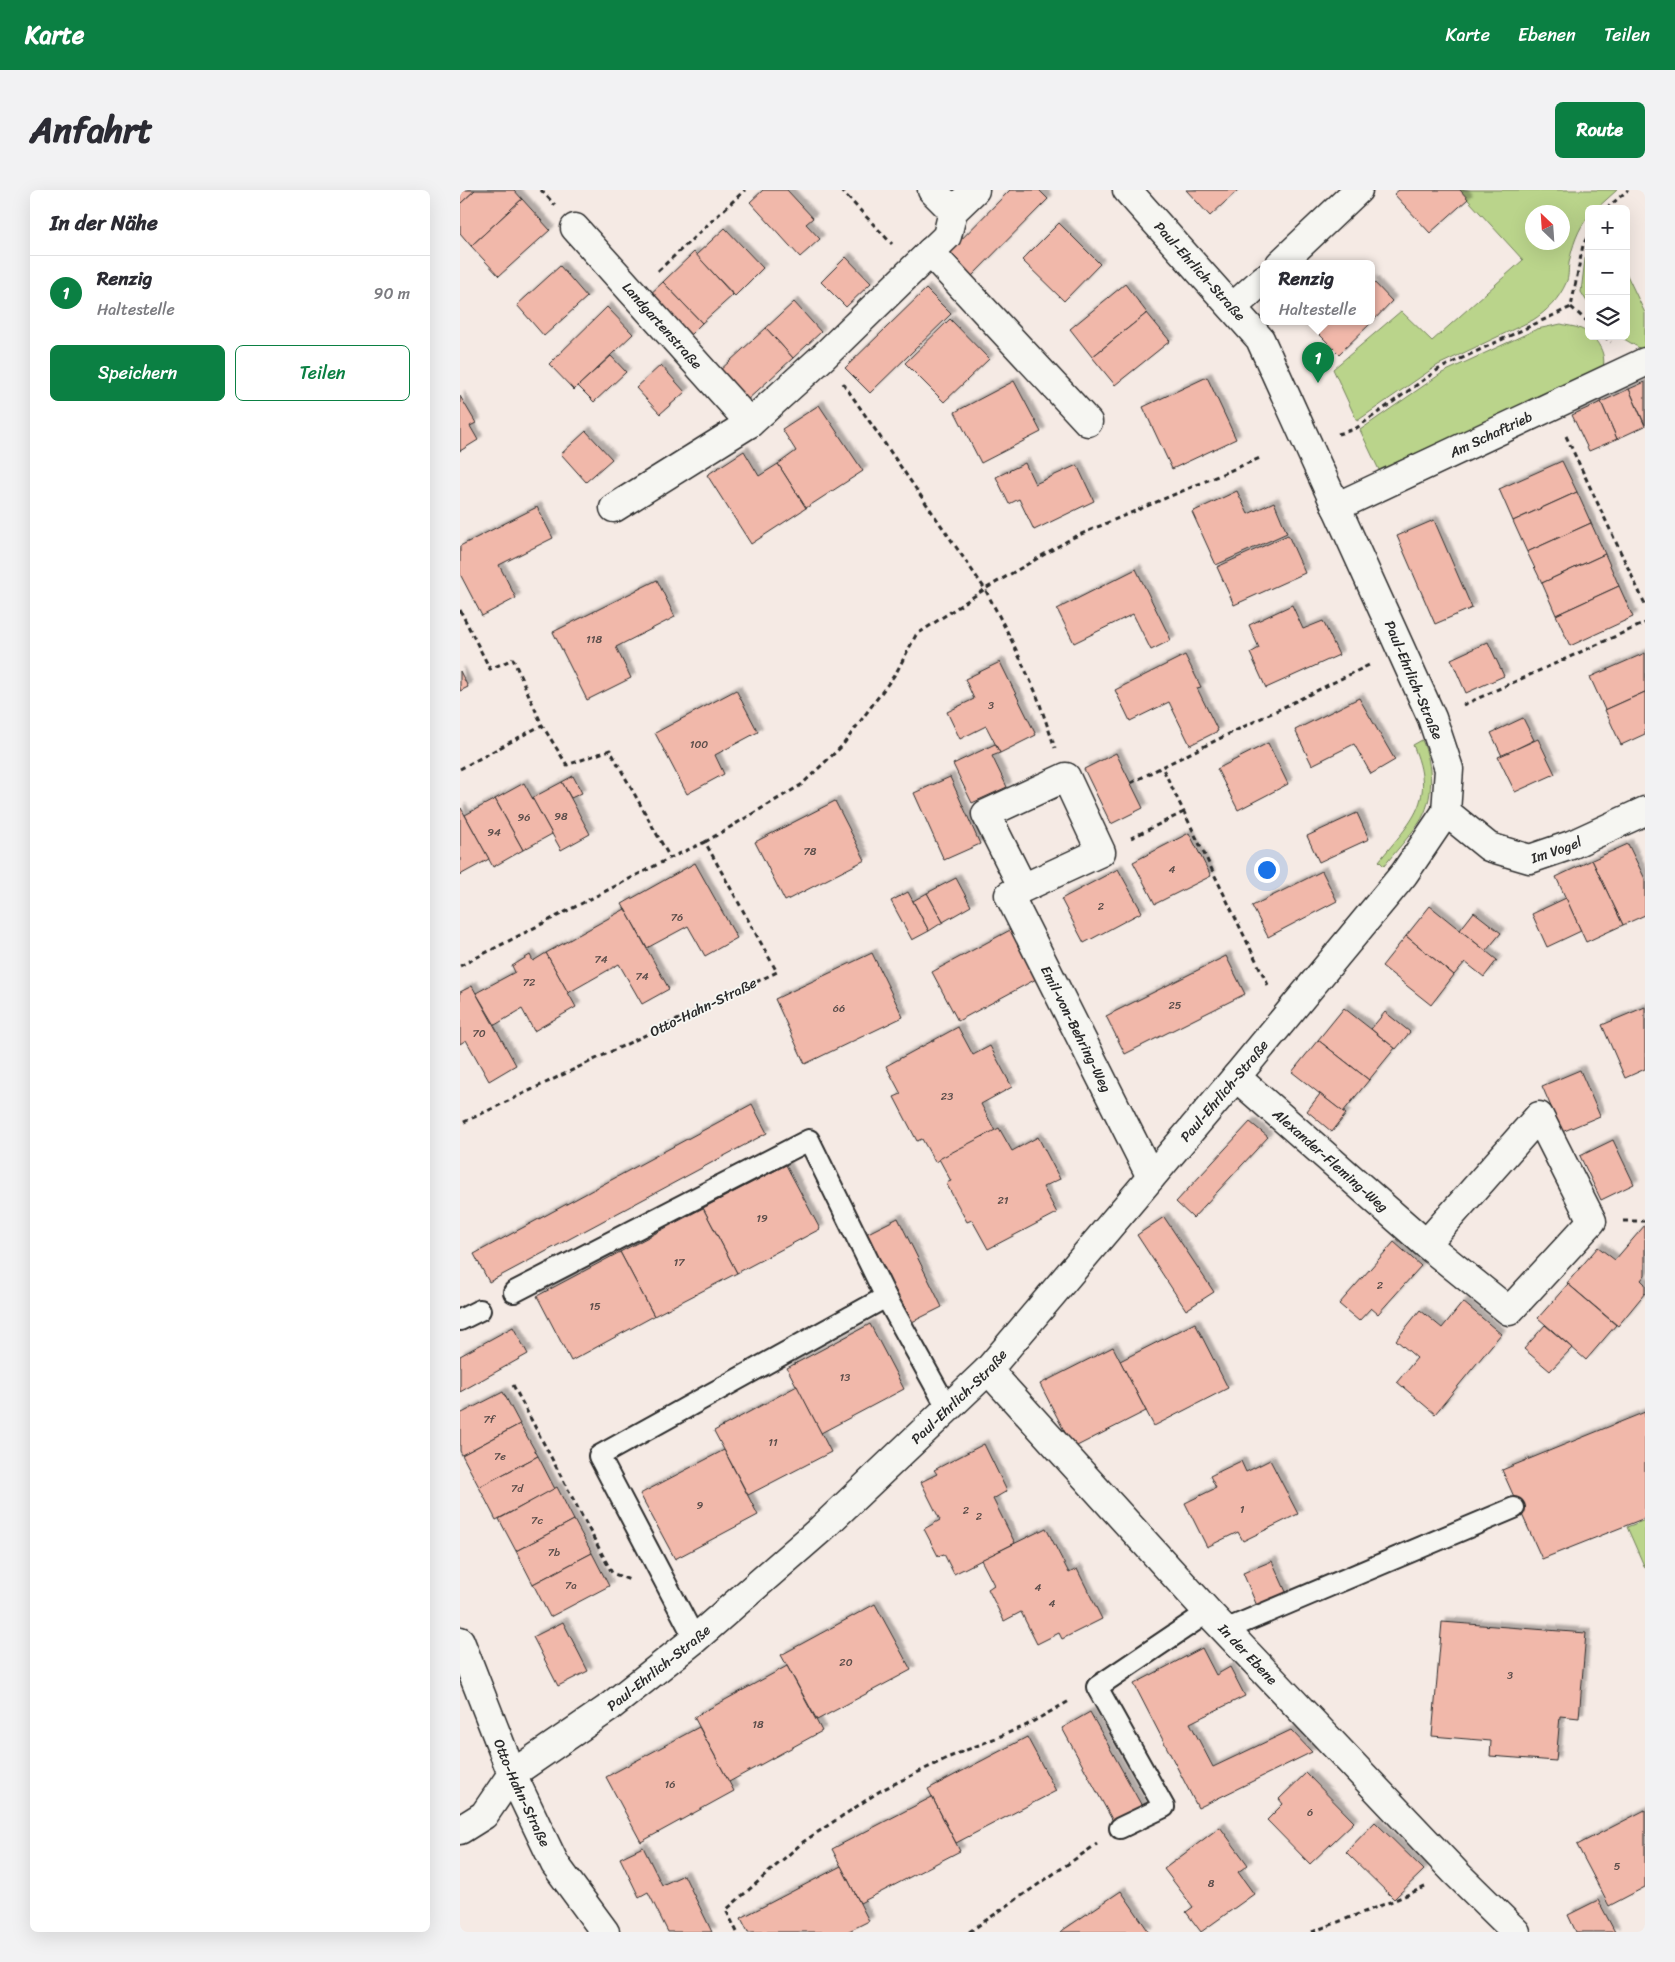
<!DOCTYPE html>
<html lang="de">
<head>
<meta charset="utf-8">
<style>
  body { margin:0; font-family:Sriracha,sans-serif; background:#f2f2f3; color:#2b2b33 }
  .controls { position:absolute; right:15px; top:15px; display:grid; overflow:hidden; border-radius:8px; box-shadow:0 5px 20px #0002 }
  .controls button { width:45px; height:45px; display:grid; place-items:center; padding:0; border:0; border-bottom:1px solid #e1e1e2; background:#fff; color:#2b2b33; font:25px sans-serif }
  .compass { position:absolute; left:1065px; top:15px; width:45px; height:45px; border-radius:50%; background:#fff; box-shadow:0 5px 20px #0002; rotate:335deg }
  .you { position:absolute; left:806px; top:679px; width:18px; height:18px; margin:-12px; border:4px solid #fff; border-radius:50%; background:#1a73e8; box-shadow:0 0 0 8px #1a73e833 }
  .badge { display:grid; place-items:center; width:32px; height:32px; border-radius:50%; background:#0b8043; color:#fff; font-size:16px; font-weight:700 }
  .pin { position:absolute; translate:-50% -41px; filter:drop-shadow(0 1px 2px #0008) }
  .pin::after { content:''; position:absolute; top:26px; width:18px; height:15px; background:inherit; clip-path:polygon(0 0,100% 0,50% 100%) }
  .popup { position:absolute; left:800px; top:70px; width:115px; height:65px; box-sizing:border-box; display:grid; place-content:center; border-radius:8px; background:#fff; filter:drop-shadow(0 1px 4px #0005); font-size:16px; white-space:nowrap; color:#7c7c81 }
  .popup b { font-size:19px; color:#2b2b33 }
  .popup::after { content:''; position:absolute; left:50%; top:100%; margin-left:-10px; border:10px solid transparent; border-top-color:#fff }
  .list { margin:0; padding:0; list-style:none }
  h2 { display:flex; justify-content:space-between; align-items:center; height:65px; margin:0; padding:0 20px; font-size:21px }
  h2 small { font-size:16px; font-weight:400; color:#7c7c81 }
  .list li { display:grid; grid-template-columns:32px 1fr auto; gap:15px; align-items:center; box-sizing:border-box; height:75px; padding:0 20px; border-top:1px solid #e1e1e2 }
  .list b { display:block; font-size:19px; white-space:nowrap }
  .list p { margin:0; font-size:16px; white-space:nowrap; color:#7c7c81 }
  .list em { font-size:16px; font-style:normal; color:#7c7c81 }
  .actions { display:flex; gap:10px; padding:15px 20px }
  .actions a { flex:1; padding:11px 0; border:1px solid #0b8043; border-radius:8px; text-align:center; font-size:18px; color:#0b8043 }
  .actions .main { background:#0b8043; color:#fff }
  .icon { flex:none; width:28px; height:28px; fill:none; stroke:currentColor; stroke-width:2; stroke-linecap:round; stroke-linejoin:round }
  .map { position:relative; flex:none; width:1185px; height:1742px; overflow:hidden; border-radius:8px }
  header { display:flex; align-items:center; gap:30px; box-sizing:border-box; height:70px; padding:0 25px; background:#0b8043; color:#fff }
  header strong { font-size:24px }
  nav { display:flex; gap:28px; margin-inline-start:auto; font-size:18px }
  .intro { display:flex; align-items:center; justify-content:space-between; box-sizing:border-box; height:120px; padding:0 30px }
  h1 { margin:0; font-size:35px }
  .button { padding:12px 22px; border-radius:8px; background:#0b8043; color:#fff; font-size:18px; font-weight:700 }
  main { display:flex; gap:30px; padding:0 30px }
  aside { flex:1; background:#fff; border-radius:8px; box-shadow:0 5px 20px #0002 }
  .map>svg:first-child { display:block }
</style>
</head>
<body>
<header>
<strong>Karte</strong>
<nav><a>Karte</a><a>Ebenen</a><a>Teilen</a></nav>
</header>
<div class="intro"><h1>Anfahrt</h1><a class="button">Route</a></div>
<main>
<aside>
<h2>In der Nähe<small></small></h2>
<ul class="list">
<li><span class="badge">1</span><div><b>Renzig</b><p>Haltestelle</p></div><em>90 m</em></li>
</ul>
<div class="actions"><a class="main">Speichern</a><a>Teilen</a></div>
</aside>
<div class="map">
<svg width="1185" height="1742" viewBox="0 0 1185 1742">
  <defs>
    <filter id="shadow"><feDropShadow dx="4.5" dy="-4.5" stdDeviation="1" flood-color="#0004"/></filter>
  </defs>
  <rect width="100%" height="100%" fill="#f5eae4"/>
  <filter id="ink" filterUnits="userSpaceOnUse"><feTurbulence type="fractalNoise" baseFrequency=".02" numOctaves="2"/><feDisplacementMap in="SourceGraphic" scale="10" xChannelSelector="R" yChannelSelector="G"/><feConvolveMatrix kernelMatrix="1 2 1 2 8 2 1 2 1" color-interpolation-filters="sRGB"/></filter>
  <g filter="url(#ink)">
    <g fill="#bad48b" stroke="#72805b" fill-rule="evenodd">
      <path d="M999 0H1157L1136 19H1129V26C1118 38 1112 57 1109 73 1108 80 1109 87 1106 93 1099 109 1087 121 1073 130L978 175 897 231 873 179 941 121 972 151 1063 70ZM1072 22H1102V52H1072Z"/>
      <path d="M1129 61V115L1121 102 1125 69Z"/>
      <path d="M1166 83 1185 123V157L1181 159 1159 146H1166Z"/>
      <path d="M1101 134C1107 136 1115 136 1121 139 1135 145 1147 162 1143 178L919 280 900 240 982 183 1077 139Z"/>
      <path d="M962 550C973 575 975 609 959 633 948 648 935 662 924 676L919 671C952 630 977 611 953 555Z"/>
      <path d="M1185 1330V1378L1167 1337Z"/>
    </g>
    <g fill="#f1b8aa" stroke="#2b2b2b" filter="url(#shadow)">
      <path d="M0 0H15L0 14Z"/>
      <path d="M15 0H54L62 9 11 56 0 43V14Z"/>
      <path d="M303 0H327L353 28 346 34 360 49 340 67 290 12Z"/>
      <path d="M550 0H579L588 9 505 93 481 70Z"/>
      <path d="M726 0H778L750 26Z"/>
      <path d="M939 0H1000L1008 9 970 43 934 4Z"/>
      <path d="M62 9 90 40 39 86 11 56Z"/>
      <path d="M599 33 640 74 604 111 562 70Z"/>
      <path d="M265 38 303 78 275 106 236 65Z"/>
      <path d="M234 62 273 105 242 133 203 92Z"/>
      <path d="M386 67 411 93 386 117 361 92Z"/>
      <path d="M100 76 127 107 84 146 57 115Z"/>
      <path d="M912 90 932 111 912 132Z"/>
      <path d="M203 92 242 133 226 149 187 107Z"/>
      <path d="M665 94 687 123 632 167 610 139Z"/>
      <path d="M466 99 491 124 410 203 385 178Z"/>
      <path d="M334 112 361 142 333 168 306 138Z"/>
      <path d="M147 117 173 144 114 200 89 174Z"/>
      <path d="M687 123 710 151 655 195 632 167Z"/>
      <path d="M490 129 529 169 484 212 445 173Z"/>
      <path d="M847 132H912L879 164Z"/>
      <path d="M306 138 333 168 285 212 258 182Z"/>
      <path d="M151 166 166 182 134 212 118 196Z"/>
      <path d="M201 175 225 202 200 224 176 198Z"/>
      <path d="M747 187 776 249 712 279 683 217Z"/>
      <path d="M554 191 581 242 521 273 495 222Z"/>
      <path d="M1185 192V235L1169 199Z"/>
      <path d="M1169 199 1185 236 1157 249 1141 212Z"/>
      <path d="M0 206 16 233 10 236 18 250 0 261Z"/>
      <path d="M1141 212 1157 249 1129 261 1112 225Z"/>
      <path d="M359 215 403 281 346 318 318 274 336 261 322 239Z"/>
      <path d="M126 241 152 269 126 292 101 264Z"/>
      <path d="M284 261 299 286 318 274 346 318 291 354 247 285Z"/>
      <path d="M1102 271 1117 302 1053 331 1039 299Z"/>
      <path d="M565 273 575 294 617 275 634 311 574 340 559 309 549 314 536 287Z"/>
      <path d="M777 301 788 324 814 312 827 343 756 375 732 322Z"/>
      <path d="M1117 302 1131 333 1067 362 1053 331Z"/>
      <path d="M77 317 93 348 39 375 56 408 22 426 0 384V356Z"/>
      <path d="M974 330 1012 418 975 434 937 346Z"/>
      <path d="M1131 333 1145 364 1082 393 1067 362Z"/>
      <path d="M828 345 845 383 774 415 757 377Z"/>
      <path d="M1145 364 1159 396 1096 425 1082 393Z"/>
      <path d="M676 379 711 450 691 460 673 424 614 453 597 419Z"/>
      <path d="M197 390 215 427 156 457 171 488 127 510 93 442Z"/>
      <path d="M1159 396 1173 427 1110 456 1096 425Z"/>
      <path d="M832 415 843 439 863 431 879 465 806 498 790 463 799 458 789 435Z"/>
      <path d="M1028 452 1044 486 1006 503 991 469Z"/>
      <path d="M1185 463V502L1145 520 1130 487Z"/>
      <path d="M725 465 741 497 737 498 758 541 730 555 709 512 670 531 655 500Z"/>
      <path d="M540 472 576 545 540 563 526 536 500 549 487 522 514 509 505 489Z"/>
      <path d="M0 481 8 497 0 501Z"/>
      <path d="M276 500 298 542 255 565 264 584 227 604 195 543Z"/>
      <path d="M1185 502V544L1161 555 1145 520Z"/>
      <path d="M899 508 935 570 911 584 894 554 852 575 835 540Z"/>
      <path d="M1063 528 1074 550 1042 566 1031 543Z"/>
      <path d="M1078 549 1095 584 1055 602 1038 567Z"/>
      <path d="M808 553 828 594 778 620 757 579Z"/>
      <path d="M535 554 540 563 532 566 547 597 512 613 493 574Z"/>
      <path d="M656 563 683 618 651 634 624 579Z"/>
      <path d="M113 586 122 603 111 608 102 592Z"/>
      <path d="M490 587 520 654 484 670 454 603Z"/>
      <path d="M102 592 130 644 101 660 72 608Z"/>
      <path d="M64 593 92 644 63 660 35 609Z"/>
      <path d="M35 609 63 660 33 677 5 625Z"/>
      <path d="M375 611 405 670 325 711 295 652Z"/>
      <path d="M1 618 29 669 0 685V619Z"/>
      <path d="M897 623 909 649 859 672 847 646Z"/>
      <path d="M729 643 751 686 695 714 673 672Z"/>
      <path d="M1168 654 1185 689V725L1163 735 1132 670Z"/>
      <path d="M1132 670 1163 735 1126 752 1096 687Z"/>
      <path d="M235 673 277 748 245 766 228 736 187 758 162 714Z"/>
      <path d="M658 679 682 722 624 753 601 709Z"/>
      <path d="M862 681 877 711 808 747 792 716Z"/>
      <path d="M496 688 511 716 483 732 467 703Z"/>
      <path d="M448 702 469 741 452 750 431 711Z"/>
      <path d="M467 703 483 732 469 741 453 711Z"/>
      <path d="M1106 708 1121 741 1087 757 1072 724Z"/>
      <path d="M970 716 1037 770 1024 787 1005 772 994 785 946 746Z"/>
      <path d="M165 719 209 799 182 814 159 774 108 803 86 763Z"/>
      <path d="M1014 722 1041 743 1026 761 1000 740Z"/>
      <path d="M552 739 578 788 498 831 472 782Z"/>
      <path d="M946 746 994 785 971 815 922 776Z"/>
      <path d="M86 763 116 817 74 841 62 819 35 835 16 803 55 782 52 776 70 765 73 771Z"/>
      <path d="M412 763 443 827 345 874 315 809Z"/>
      <path d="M766 766 785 804 665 864 646 826Z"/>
      <path d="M12 796 56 875 29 891 6 850 0 854V802Z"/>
      <path d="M1185 817V879L1165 888 1142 835Z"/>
      <path d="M884 818 935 858 909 890 858 850Z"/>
      <path d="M925 822 950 842 936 859 911 839Z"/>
      <path d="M498 837 513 865 530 856 552 897 521 914 535 941 475 972 462 949 457 951 434 907 441 904 426 876Z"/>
      <path d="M858 850 909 890 883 922 832 882Z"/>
      <path d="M1120 880 1140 926 1102 942 1082 896Z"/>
      <path d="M860 904 886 924 872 942 847 921Z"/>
      <path d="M292 914 307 943 29 1092 14 1064Z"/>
      <path d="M790 932 808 947 733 1028 716 1012Z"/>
      <path d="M539 938 552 961 578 947 600 989 583 997 597 1023 528 1059 512 1030 507 1032 486 993 491 991 479 969Z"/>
      <path d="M1153 950 1174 994 1141 1010 1120 966Z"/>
      <path d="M326 975 360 1039 277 1083 243 1018Z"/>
      <path d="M243 1018 277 1083 194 1126 160 1062Z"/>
      <path d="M704 1027 754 1102 726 1120 677 1045Z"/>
      <path d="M438 1028 482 1117 450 1133 406 1044Z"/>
      <path d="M1185 1035V1085L1181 1090 1185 1094V1103L1158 1136 1107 1093 1138 1057 1155 1070Z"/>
      <path d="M934 1052 961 1076 918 1124 911 1118 899 1131 879 1114Z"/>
      <path d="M160 1062 194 1126 111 1171 77 1106Z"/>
      <path d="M1108 1094 1156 1135 1126 1170 1078 1128Z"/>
      <path d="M1003 1112 1041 1144 975 1224 937 1192 957 1168 936 1150 960 1120 982 1138Z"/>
      <path d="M735 1133 768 1198 694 1236 660 1171Z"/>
      <path d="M410 1134 444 1199 361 1243 327 1178Z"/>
      <path d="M1085 1135 1112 1158 1090 1181 1064 1159Z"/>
      <path d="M53 1137 68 1164 0 1202V1166Z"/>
      <path d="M653 1157 686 1221 613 1258 580 1194Z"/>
      <path d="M337 1196 371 1262 288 1305 254 1241Z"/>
      <path d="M43 1202 60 1234 2 1265 0 1261V1224Z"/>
      <path d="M1185 1222V1328L1082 1369 1042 1280Z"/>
      <path d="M60 1234 78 1266 19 1297 2 1265Z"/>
      <path d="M524 1254 547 1301 533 1309 555 1353 494 1384 484 1364 478 1366 464 1339 480 1330 461 1292 477 1284 474 1280Z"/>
      <path d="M264 1260 298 1325 215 1369 180 1304Z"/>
      <path d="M78 1266 95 1299 36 1330 19 1297Z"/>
      <path d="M810 1270 838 1324 783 1351 778 1342 747 1357 725 1313 756 1298 750 1286 781 1271 786 1282Z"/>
      <path d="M97 1297 114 1330 56 1361 39 1329Z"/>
      <path d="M114 1330 132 1363 73 1394 56 1361Z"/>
      <path d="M586 1338 609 1383 617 1379 642 1429 602 1449 599 1443 577 1454 561 1422 544 1431 528 1399 534 1395 521 1370Z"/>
      <path d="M132 1363 149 1396 90 1427 73 1394Z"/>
      <path d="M812 1371 827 1404 797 1416 783 1383Z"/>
      <path d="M415 1414 451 1480 357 1530 321 1465Z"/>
      <path d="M103 1432 128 1481 98 1496 73 1447Z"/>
      <path d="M982 1432 1126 1443 1119 1528 1100 1526 1096 1571 1030 1566 1031 1551 972 1546Z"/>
      <path d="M742 1458 756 1485 770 1477 785 1506 730 1533 753 1577 831 1540 852 1562 738 1618 674 1494Z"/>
      <path d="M327 1476 362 1541 269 1592 234 1527Z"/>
      <path d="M630 1522 683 1618 654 1633 602 1538Z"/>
      <path d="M239 1537 274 1601 181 1652 146 1587Z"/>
      <path d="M567 1547 596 1601 496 1653 468 1599Z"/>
      <path d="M846 1583 894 1632 850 1674 807 1630 823 1614 819 1609Z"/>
      <path d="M472 1607 500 1661 400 1713 372 1659Z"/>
      <path d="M1185 1620V1697L1149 1716 1117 1655Z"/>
      <path d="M915 1632 964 1680 934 1709 886 1662Z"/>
      <path d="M760 1637 788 1675 778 1682 794 1704 741 1742 726 1722 733 1717 704 1679Z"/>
      <path d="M183 1657 202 1695 224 1685 252 1742H208L188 1702 179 1707 160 1668Z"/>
      <path d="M381 1676 409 1731 387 1742H288L281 1728Z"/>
      <path d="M661 1701 689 1742H600Z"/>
      <path d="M1138 1710 1155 1742H1116L1108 1725Z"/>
    </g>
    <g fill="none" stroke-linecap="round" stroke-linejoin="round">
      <defs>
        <g id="service">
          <path d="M54 1102 349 950 426 1107 488 1219"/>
          <path d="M0 1130 20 1120"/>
          <path d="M765 1440 1054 1318"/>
          <path d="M235 1449 139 1266 426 1107"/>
          <path d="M660 1638 704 1617 637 1497 748 1422"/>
        </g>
        <g id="minor">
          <path d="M472 0 493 21"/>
          <path d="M493 21 515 0"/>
          <path id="s1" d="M115 38 290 233"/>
          <path d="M470 62 628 232"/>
          <path d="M820 74 898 0"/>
          <path d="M773 117 804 89"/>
          <path id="s2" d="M876 317 1185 172"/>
          <path d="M154 318 290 233 364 166 487 46 493 21"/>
          <path id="s3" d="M986 622 1029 657 1070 669 1111 655 1185 621"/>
          <path id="s4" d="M563 698 641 662 606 587 526 624 563 698 549 705 691 987"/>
          <path id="s5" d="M776 887 966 1054 1049 1121 1132 1031 1079 926 966 1054"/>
          <path id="s6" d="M528 1180 748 1422 996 1683 1056 1742"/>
          <path id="s7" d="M0 1451 52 1584 95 1674 145 1742"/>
          <path id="s8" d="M0 1640 24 1625 52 1584 147 1519 235 1449 361 1339 528 1180 776 887 944 684 986 622 989 579 972 528 800 149 667 0"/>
        </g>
      </defs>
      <use href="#service" stroke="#2b2b2b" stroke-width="24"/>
      <use href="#minor" stroke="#2b2b2b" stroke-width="31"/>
      <g stroke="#2b2b2b" stroke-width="3" stroke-dasharray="5 4" stroke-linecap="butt">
        <path d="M81 0 95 15"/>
        <path d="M381 0 432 54"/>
        <path d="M1146 19 1168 0"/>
        <path d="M198 81 285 0"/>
        <path d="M1111 117 1129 133"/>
        <path d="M1144 146 1151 152"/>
        <path d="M383 193 525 399 550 447 576 503 595 558"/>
        <path d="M878 244 895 239 979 179 1111 117 1123 55 1129 44"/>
        <path d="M1106 246 1185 414"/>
        <path d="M0 420 30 479 53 469 82 535 107 575 150 560 210 668 245 652 317 782 0 934"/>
        <path d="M1003 515 1185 433"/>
        <path d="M0 579 82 535"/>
        <path d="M671 593 702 577"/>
        <path d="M671 648 724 622"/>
        <path d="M245 652 341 595 382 556 436 483 456 445 525 399 614 347 800 268"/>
        <path d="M0 776 210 668"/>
        <path d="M808 795 702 577 911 474"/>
        <path d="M1163 1031H1185"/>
        <path d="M53 1195 152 1383 170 1390"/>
        <path d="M277 1742 266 1720 343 1652 420 1601 487 1568 565 1536 611 1510"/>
        <path d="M509 1742 637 1654"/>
        <path d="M852 1742 935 1710 965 1697"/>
      </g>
      <use href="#service" stroke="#f6f6f2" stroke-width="20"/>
      <use href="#minor" stroke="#f6f6f2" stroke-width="28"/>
    </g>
  </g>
  <g text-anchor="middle" stroke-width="4" stroke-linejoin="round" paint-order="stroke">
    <g font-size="11" fill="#5c4e4b">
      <text x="134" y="453">118</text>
      <text x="531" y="519">3</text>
      <text x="239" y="558">100</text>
      <text x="101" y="630">98</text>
      <text x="64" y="631">96</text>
      <text x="34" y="646">94</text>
      <text x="350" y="665">78</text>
      <text x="712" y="683">4</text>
      <text x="641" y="720">2</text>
      <text x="217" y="731">76</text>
      <text x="141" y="773">74</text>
      <text x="182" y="790">74</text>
      <text x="69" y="796">72</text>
      <text x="715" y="819">25</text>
      <text x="379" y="822">66</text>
      <text x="19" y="847">70</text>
      <text x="487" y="910">23</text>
      <text x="543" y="1014">21</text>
      <text x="302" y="1032">19</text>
      <text x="219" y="1076">17</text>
      <text x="920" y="1099">2</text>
      <text x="135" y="1120">15</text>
      <text x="385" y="1191">13</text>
      <text x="29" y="1233">7f</text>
      <text x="313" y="1256">11</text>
      <text x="40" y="1270">7e</text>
      <text x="57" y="1302">7d</text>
      <text x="240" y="1319">9</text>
      <text x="782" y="1323">1</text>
      <text x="506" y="1324">2</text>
      <text x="519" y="1330">2</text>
      <text x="77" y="1334">7c</text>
      <text x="94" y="1366">7b</text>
      <text x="111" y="1399">7a</text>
      <text x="578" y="1401">4</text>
      <text x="592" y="1417">4</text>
      <text x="386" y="1476">20</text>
      <text x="1050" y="1489">3</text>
      <text x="298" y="1538">18</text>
      <text x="210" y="1598">16</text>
      <text x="850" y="1626">6</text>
      <text x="1157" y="1680">5</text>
      <text x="751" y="1697">8</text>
    </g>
    <g font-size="14" fill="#2b2b2b" stroke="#f6f6f2">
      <text transform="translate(740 81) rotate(48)" y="5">Paul-Ehrlich-Straße</text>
      <text dy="5" stroke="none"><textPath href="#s1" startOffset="131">Landgartenstraße</textPath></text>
      <text dy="5" stroke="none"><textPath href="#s2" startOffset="171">Am Schaftrieb</textPath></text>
      <text transform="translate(954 490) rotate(67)" y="5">Paul-Ehrlich-Straße</text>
      <text dy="5" stroke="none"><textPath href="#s3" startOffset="126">Im Vogel</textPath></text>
      <text transform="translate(243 817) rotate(-26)" y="5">Otto-Hahn-Straße</text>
      <text dy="5" stroke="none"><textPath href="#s4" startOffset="505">Emil-von-Behring-Weg</textPath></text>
      <text dy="5" stroke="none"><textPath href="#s8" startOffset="1069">Paul-Ehrlich-Straße</textPath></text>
      <text dy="5" stroke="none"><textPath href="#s5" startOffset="126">Alexander-Fleming-Weg</textPath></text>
      <text dy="5" stroke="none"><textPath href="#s8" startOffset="664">Paul-Ehrlich-Straße</textPath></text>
      <text dy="5" stroke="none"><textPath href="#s6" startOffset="385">In der Ebene</textPath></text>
      <text dy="5" stroke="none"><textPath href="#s8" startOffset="259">Paul-Ehrlich-Straße</textPath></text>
      <text dy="5" stroke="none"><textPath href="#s7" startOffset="164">Otto-Hahn-Straße</textPath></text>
    </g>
  </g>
</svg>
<div class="controls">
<button>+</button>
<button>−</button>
<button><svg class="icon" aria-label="layers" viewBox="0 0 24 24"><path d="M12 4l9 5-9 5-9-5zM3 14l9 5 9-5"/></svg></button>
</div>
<svg class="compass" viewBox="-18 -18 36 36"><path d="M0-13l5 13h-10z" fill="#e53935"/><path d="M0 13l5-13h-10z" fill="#7c7c81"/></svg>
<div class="you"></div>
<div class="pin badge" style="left:858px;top:193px">1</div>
<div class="popup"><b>Renzig</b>Haltestelle</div>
</div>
</main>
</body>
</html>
